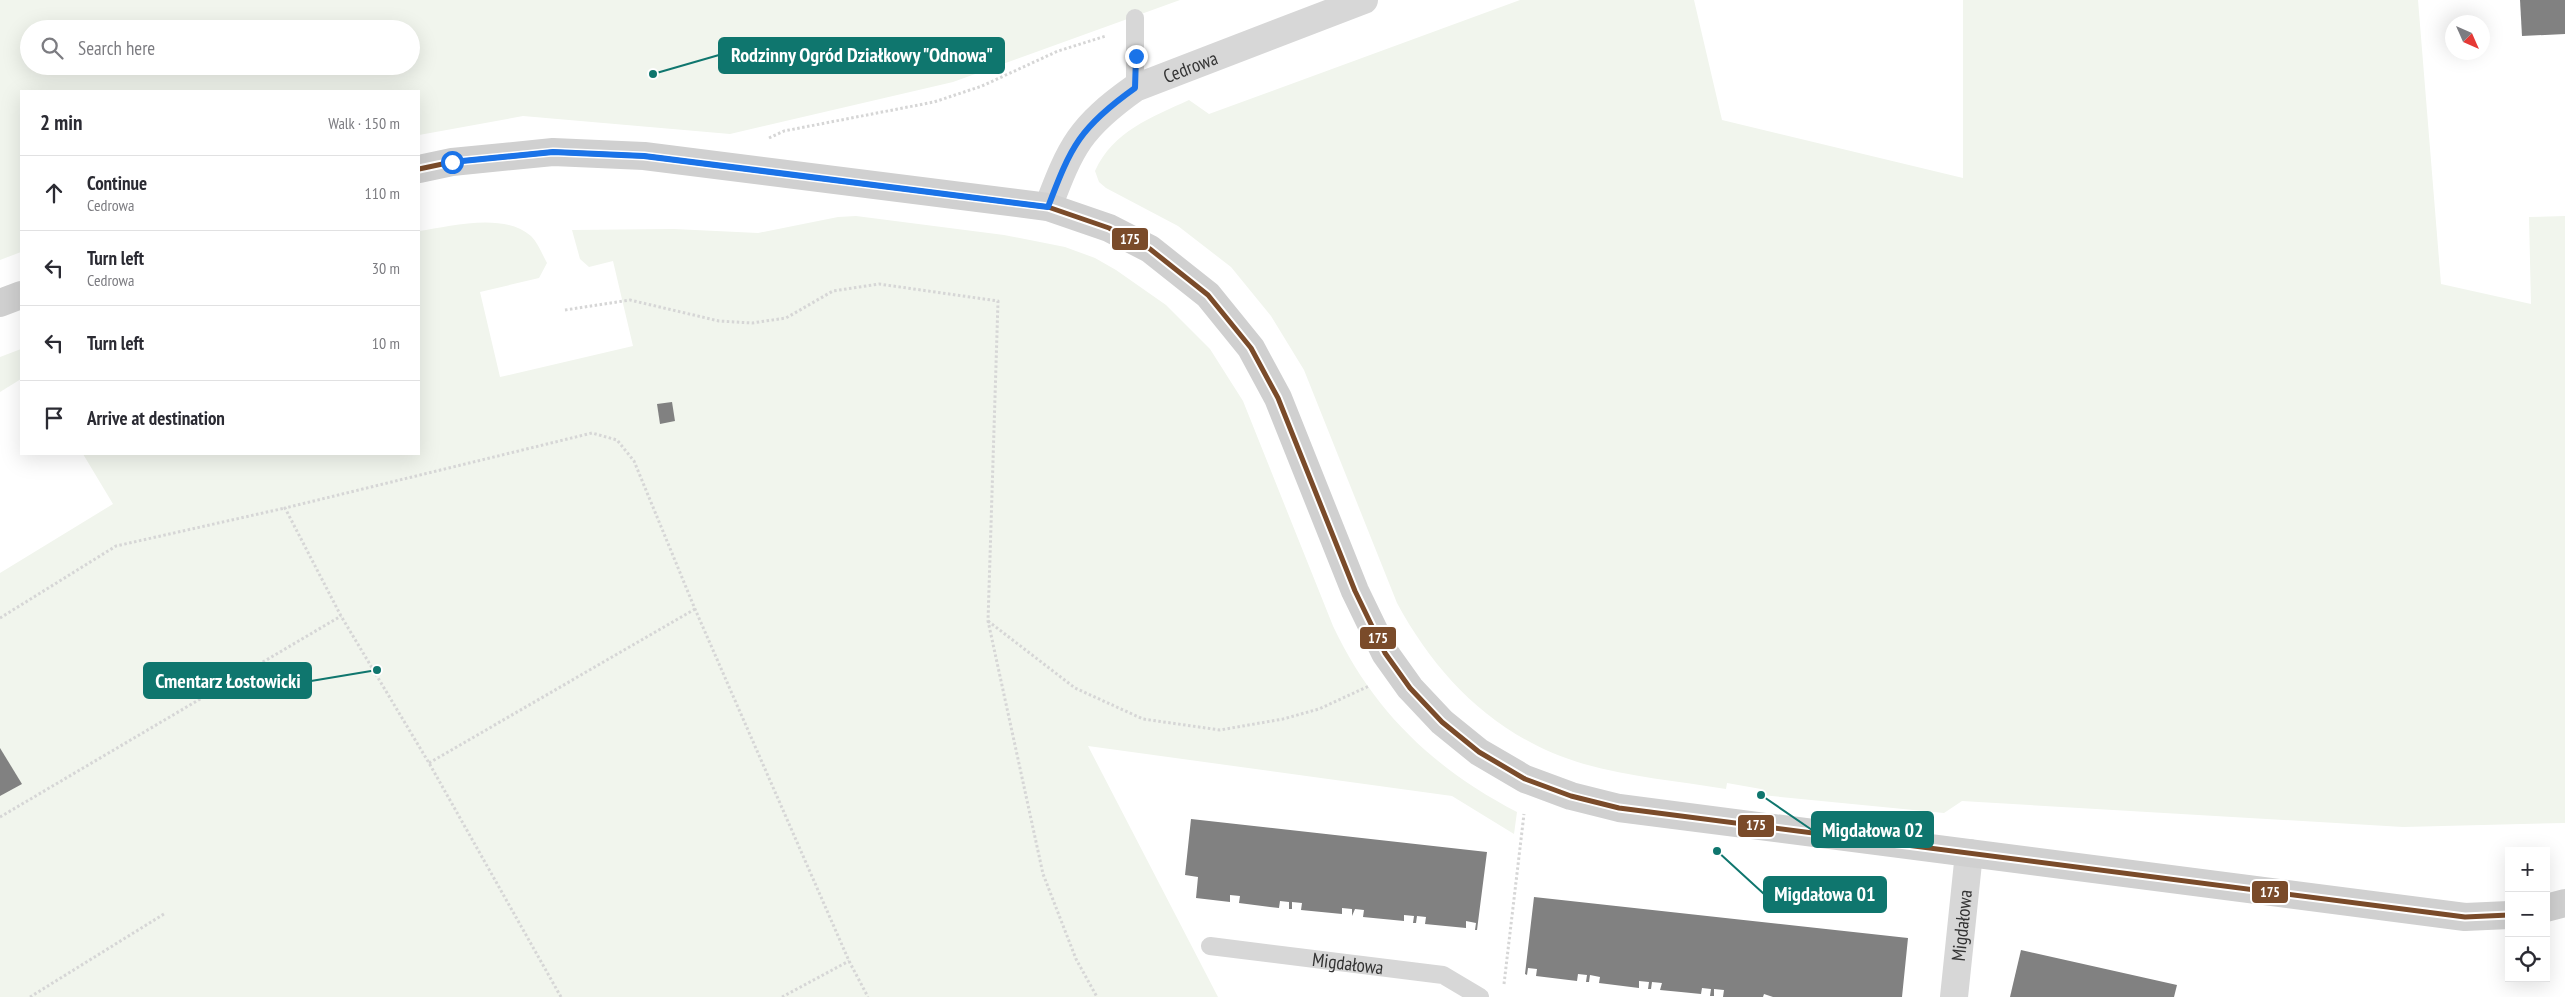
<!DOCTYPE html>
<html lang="en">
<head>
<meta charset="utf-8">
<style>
  body { margin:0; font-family:"PT Sans Narrow",sans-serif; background:#f7f7f7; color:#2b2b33 }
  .controls { position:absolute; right:15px; bottom:15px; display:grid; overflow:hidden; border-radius:0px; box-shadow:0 5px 20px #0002 }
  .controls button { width:45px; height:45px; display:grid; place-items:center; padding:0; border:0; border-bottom:1px solid #e1e1e2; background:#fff; color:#2b2b33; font:25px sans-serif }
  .compass { position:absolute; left:2445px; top:15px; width:45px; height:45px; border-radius:50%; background:#fff; box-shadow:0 5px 20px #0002; rotate:135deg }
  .stop { position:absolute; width:15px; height:15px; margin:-11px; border:4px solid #1a73e8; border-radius:50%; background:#fff }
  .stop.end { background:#1a73e8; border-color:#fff; box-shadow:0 1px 5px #0008 }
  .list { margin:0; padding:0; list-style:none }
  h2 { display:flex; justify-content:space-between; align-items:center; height:65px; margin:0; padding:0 20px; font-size:21px }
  h2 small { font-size:16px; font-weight:400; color:#7c7c81 }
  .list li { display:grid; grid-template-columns:32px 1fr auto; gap:15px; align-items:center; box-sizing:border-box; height:75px; padding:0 20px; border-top:1px solid #e1e1e2 }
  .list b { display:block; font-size:19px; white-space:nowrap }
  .list p { margin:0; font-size:16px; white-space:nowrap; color:#7c7c81 }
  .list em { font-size:16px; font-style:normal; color:#7c7c81 }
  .icon { flex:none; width:28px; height:28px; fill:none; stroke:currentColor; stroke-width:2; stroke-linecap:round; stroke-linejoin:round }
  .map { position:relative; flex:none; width:2565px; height:997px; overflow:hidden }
  .search { position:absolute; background:#fff; box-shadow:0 5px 20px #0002; left:20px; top:20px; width:400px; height:55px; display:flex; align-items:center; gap:12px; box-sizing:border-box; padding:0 18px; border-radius:28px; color:#7c7c81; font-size:19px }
  .panel { position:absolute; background:#fff; box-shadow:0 5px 20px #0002; left:20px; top:90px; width:400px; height:365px; border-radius:0px }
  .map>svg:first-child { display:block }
</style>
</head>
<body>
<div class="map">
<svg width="2565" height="997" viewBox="0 0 2565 997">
  <rect width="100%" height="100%" fill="#fff"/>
  <g fill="#f1f5ed" fill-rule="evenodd">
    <path d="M0 0H1180L953 82 730 134 523 116 419 135V91H21V252L0 260ZM29 29H411V66H29Z"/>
    <path d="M1520 0H1694L1722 120 1963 178V0H2418L2441 284 2531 304 2529 217 2565 216V823L2403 827 1962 801 1944 813 1761 795V789L1727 783 1726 789C1678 781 1630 777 1584 764 1498 739 1438 679 1397 603L1304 370 1271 316 1231 267 1178 226 1106 188 1099 182 1095 171C1113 131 1152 117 1189 100L1209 114Z"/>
    <path d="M856 216 1004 235 1065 247 1095 258 1116 270 1166 305 1210 349 1243 401 1333 626C1373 711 1434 769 1517 812L1514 834 1452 796 1088 746 1218 997H0V573L113 504 83 454H419V231C451 226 504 212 531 236 538 243 542 254 547 263L539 278 480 292 500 377 633 346 613 261 589 267 580 259 572 230 674 229 758 233 838 217Z"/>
    <path d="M21 349V379L0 392V357Z"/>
  </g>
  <g fill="#818181">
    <path d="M2520 0H2565V34L2522 36Z"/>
    <path d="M672 402 675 421 660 424 657 404Z"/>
    <path d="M0 748 22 784 0 796Z"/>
    <path d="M1191 819 1487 852 1477 930H1475L1476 923 1466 921V928L1425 924 1426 917 1417 916 1416 923H1413L1414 916 1404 915V921L1363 917 1364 910 1355 909 1352 916V909L1342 908V914L1301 910 1302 903 1292 902V909H1289V902L1280 901 1279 908 1239 903 1240 896 1230 895V902L1196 898 1198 877 1185 875Z"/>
    <path d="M1534 897 1908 938 1902 997H1773L1764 994 1763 997H1723L1724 990 1714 989V996H1710L1711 989 1702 988 1701 994 1681 992 1660 990 1662 983 1652 982 1651 989H1648L1649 982 1639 981V988L1599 983 1600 977 1590 975 1589 982H1586L1587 975 1578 974 1577 981 1536 976 1537 969 1528 968 1527 975 1525 974Z"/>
    <path d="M2021 950 2177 985 2174 997H2010Z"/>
  </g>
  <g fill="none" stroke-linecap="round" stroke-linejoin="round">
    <g stroke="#d6d6d6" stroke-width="3" stroke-dasharray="2.5 2.5" stroke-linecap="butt">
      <path d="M769 138 784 131 934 102 982 86 1058 51 1106 36"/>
      <path d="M565 310 630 300 719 321 752 323 786 318 833 291 879 284 998 301 988 621 1043 874 1076 959 1097 997"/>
      <path d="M0 618 116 546 285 508"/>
      <path d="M988 621 1075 688 1143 719 1220 730 1283 719 1319 709 1369 686"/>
      <path d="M429 763 695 609"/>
      <path d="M0 817 341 616"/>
      <path d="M1504 984 1524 814"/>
      <path d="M30 997 164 914"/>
      <path d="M561 997 429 763 341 616 285 508 592 433 617 440 634 461 695 609 849 961 868 997"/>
      <path d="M782 997 849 961"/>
    </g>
    <g stroke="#d7d7d7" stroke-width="18">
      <path d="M1135 18V88"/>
      <path id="s1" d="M1210 946 1443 975 1480 997"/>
    </g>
    <g stroke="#d7d7d7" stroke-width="28">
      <path id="s2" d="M1048 207C1071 146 1080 127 1135 88L1364 0"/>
      <path id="s3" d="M1954 997 1969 853"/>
    </g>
    <g stroke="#d0d0d0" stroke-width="28">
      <path d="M419 169 452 162 553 152 644 156 1048 207 1109 228 1150 249 1208 295 1251 348 1278 398 1355 591 1385 653 1410 688 1442 722 1479 752 1525 779 1571 796 1619 808 2465 917 2509 915"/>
      <path d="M0 303 21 295"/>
      <path d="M2546 908 2565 903"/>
    </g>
    <defs>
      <path id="bus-1" d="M419 169 452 162 553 152 644 156 1048 207 1109 228 1150 249 1208 295 1251 348 1278 398 1355 591 1385 653 1410 688 1442 722 1479 752 1525 779 1571 796 1619 808 2465 917 2509 915"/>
    </defs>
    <use href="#bus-1" stroke="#fff" stroke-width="9"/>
    <use href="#bus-1" stroke="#7a4b2a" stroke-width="5"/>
  </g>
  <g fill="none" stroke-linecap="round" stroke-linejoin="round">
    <path stroke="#1a73e8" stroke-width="6" d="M452 162 553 152 644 156 1048 207C1071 146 1080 127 1135 88L1136 56"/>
  </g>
  <g text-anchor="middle" stroke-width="5" stroke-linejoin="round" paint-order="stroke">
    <g font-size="19" fill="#333" stroke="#fff">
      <text dy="7" stroke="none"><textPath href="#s2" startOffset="210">Cedrowa</textPath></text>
      <text dy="7" stroke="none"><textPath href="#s3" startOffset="72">Migdałowa</textPath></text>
      <text dy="7" stroke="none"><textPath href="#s1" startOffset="139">Migdałowa</textPath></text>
    </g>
  </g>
  <path fill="none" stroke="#0f766e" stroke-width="2" d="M653 74L719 55M377 670L311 681M1761 795L1812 830M1717 851L1764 894"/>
  <g fill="#0f766e" stroke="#fff" stroke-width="2">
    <circle cx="653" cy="74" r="5"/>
    <circle cx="377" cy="670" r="5"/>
    <circle cx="1761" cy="795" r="5"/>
    <circle cx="1717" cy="851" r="5"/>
  </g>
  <g fill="#0f766e" stroke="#0f766e" stroke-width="2">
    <rect x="719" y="38" width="285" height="35" rx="5"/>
    <rect x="144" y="663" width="167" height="35" rx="5"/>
    <rect x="1812" y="812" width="121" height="35" rx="5"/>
    <rect x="1764" y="877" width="122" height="35" rx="5"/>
  </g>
  <g font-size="20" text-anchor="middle" font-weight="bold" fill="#fff">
    <text x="862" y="62">Rodzinny Ogród Działkowy "Odnowa"</text>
    <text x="228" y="688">Cmentarz Łostowicki</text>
    <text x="1873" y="837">Migdałowa 02</text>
    <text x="1825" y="901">Migdałowa 01</text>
  </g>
  <g stroke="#fff" stroke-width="2">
    <rect x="1111" y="227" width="38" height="24" rx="5" fill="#7a4b2a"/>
    <rect x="1359" y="626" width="38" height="24" rx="5" fill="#7a4b2a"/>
    <rect x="1737" y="814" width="38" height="24" rx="5" fill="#7a4b2a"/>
    <rect x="2251" y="880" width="38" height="24" rx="5" fill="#7a4b2a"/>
  </g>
  <g font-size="14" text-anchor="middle" font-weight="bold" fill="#fff">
    <text x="1130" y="244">175</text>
    <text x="1378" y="643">175</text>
    <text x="1756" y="830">175</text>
    <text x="2270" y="897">175</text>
  </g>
</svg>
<div class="controls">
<button>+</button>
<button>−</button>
<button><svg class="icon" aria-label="locate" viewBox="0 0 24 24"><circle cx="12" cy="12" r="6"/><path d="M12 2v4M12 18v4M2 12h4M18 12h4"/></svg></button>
</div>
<svg class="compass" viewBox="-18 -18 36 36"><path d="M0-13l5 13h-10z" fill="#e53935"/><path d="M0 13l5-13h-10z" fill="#7c7c81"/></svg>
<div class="stop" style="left:452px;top:162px"></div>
<div class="stop end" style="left:1136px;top:56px"></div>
<div class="search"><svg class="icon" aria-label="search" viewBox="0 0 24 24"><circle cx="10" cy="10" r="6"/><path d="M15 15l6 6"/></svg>Search here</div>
<section class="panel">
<h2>2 min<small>Walk · 150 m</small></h2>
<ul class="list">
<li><svg class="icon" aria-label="ahead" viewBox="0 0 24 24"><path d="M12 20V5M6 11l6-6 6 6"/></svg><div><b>Continue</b><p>Cedrowa</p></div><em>110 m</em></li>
<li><svg class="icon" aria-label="left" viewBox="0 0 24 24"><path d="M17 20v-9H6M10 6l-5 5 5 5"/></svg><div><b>Turn left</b><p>Cedrowa</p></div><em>30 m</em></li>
<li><svg class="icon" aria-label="left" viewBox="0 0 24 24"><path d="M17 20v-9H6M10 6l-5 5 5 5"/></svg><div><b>Turn left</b></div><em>10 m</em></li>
<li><svg class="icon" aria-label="arrive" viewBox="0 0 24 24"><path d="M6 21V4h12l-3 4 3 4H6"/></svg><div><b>Arrive at destination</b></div></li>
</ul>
</section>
</div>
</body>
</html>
